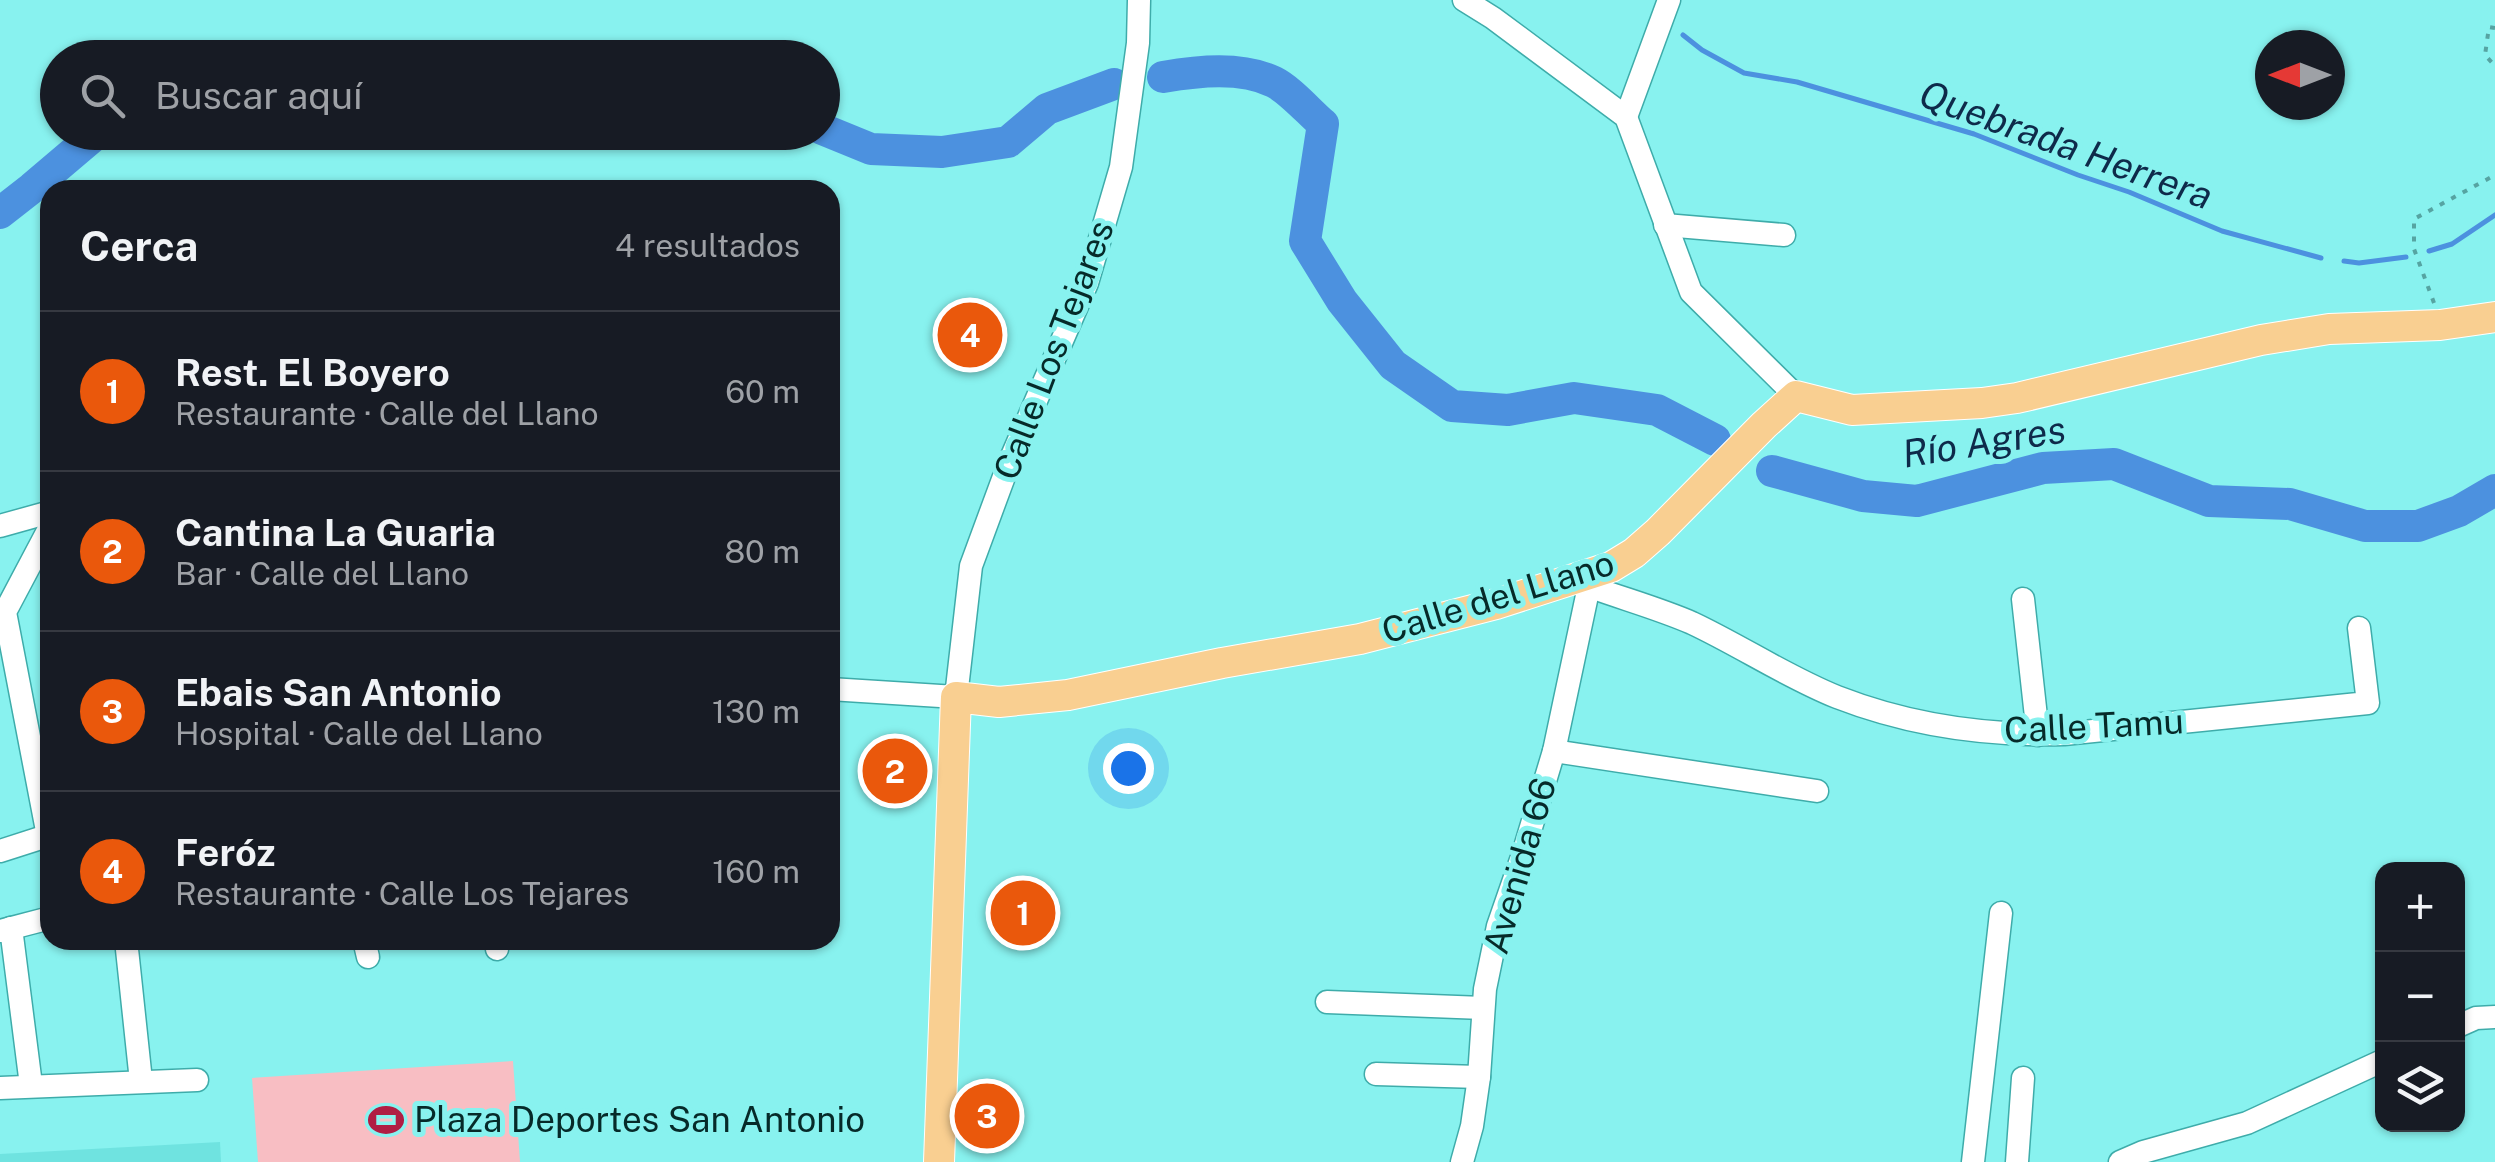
<!DOCTYPE html>
<html lang="es">
<head>
<meta charset="utf-8">
<style>
  body { margin:0; font-family:"Public Sans",sans-serif; background:#242831; color:#f1f3f6 }
  .controls { position:absolute; right:30px; bottom:30px; display:grid; overflow:hidden; border-radius:20px; box-shadow:0 2px 8px #0004 }
  .controls button { width:90px; height:90px; display:grid; place-items:center; padding:0; border:0; border-bottom:2px solid #363941; background:#171b24; color:#f1f3f6; font:50px sans-serif }
  .compass { position:absolute; left:2255px; top:30px; width:90px; height:90px; border-radius:50%; background:#171b24; box-shadow:0 2px 8px #0004; rotate:270deg }
  .you { position:absolute; left:1128px; top:768px; width:35px; height:35px; margin:-25px; border:8px solid #fff; border-radius:50%; background:#1a73e8; box-shadow:0 0 0 15px #1a73e833 }
  .badge { display:grid; place-items:center; width:65px; height:65px; border-radius:50%; background:#ea580c; color:#fff; font-size:32px; font-weight:700 }
  .pin { position:absolute; translate:-50% -50%; border:5px solid #fff; box-shadow:0 2px 10px #0006 }
  .list { margin:0; padding:0; list-style:none }
  h2 { display:flex; justify-content:space-between; align-items:center; height:130px; margin:0; padding:0 40px; font-size:42px }
  h2 small { font-size:32px; font-weight:400; color:#9ea1a6 }
  .list li { display:grid; grid-template-columns:65px 1fr auto; gap:30px; align-items:center; box-sizing:border-box; height:160px; padding:0 40px; border-top:2px solid #363941 }
  .list b { display:block; font-size:38px; white-space:nowrap }
  .list p { margin:0; font-size:32px; white-space:nowrap; color:#9ea1a6 }
  .list em { font-size:32px; font-style:normal; color:#9ea1a6 }
  .icon { flex:none; width:55px; height:55px; fill:none; stroke:currentColor; stroke-width:2; stroke-linecap:round; stroke-linejoin:round }
  .map { position:relative; flex:none; width:2495px; height:1162px; overflow:hidden }
  .search { position:absolute; background:#171b24; box-shadow:0 2px 8px #0004; left:40px; top:40px; width:800px; height:110px; display:flex; align-items:center; gap:25px; box-sizing:border-box; padding:0 35px; border-radius:55px; color:#9ea1a6; font-size:38px }
  .panel { position:absolute; background:#171b24; box-shadow:0 2px 8px #0004; left:40px; top:180px; width:800px; height:770px; border-radius:30px }
  .map>svg:first-child { display:block }
</style>
</head>
<body>
<div class="map">
<svg width="2495" height="1162" viewBox="0 0 2495 1162">
  <rect width="100%" height="100%" fill="#88f2ef"/>
  <path fill="#6fe3e0" d="M220 1142 221 1162H0V1154Z"/>
  <path fill="#f8bec3" d="M513 1061 520 1162H258L252 1078Z"/>
  <g fill="none" stroke-linecap="round" stroke-linejoin="round">
    <g stroke="#4c91df" stroke-width="5">
      <path d="M1683 35 1702 50 1744 73 1797 82 1974 134 2078 175 2129 192 2222 231 2321 258"/>
      <path d="M2429 251 2452 244 2495 215"/>
      <path d="M2344 261 2359 263 2406 257"/>
    </g>
    <g stroke="#4c91df" stroke-width="32">
      <path d="M1163 77C1198 71 1241 66 1274 82 1290 90 1309 112 1323 124L1305 241 1342 301 1393 365 1452 406 1508 410 1574 398 1657 410 1715 440"/>
      <path d="M822 129 871 149 942 152 1008 142 1047 109 1114 84"/>
      <path d="M0 213 32 188 98 132"/>
      <path d="M1772 471 1863 496 1917 501 2043 468 2114 464 2209 501 2290 504 2365 526H2418L2459 511 2495 490"/>
    </g>
    <defs>
      <g id="minor">
        <path d="M1464 0 1493 18 1626 117 1691 292 1796 396"/>
        <path d="M1626 117 1669 0"/>
        <path d="M1665 225 1784 235"/>
        <path d="M0 526 50 512"/>
        <path d="M1591 587C1624 599 1660 609 1692 623 1741 646 1787 677 1837 697 1909 725 1988 736 2064 734L2368 703 2359 628"/>
        <path d="M2023 599 2038 735"/>
        <path d="M830 689 956 697 971 566 1009 463 1087 283 1121 167 1138 43 1139 0"/>
        <path d="M1554 751 1817 791"/>
        <path d="M48 836 5 612 50 527"/>
        <path d="M0 851 50 835"/>
        <path d="M11 928 31 1085"/>
        <path d="M0 931 50 918"/>
        <path d="M126 940 141 1081"/>
        <path d="M364 940 368 957"/>
        <path d="M496 940 497 949"/>
        <path d="M1327 1002 1483 1008"/>
        <path d="M2458 1026 2476 1018 2495 1017"/>
        <path d="M1376 1074 1479 1077"/>
        <path d="M0 1088 197 1080"/>
        <path d="M1462 1162 1472 1126 1479 1077 1485 989 1498 926 1523 854 1554 751 1592 572"/>
        <path d="M1973 1162 2001 913"/>
        <path d="M2017 1162 2023 1078"/>
        <path d="M2120 1162 2143 1152 2247 1123 2382 1061"/>
      </g>
      <path id="major" d="M939 1162 956 697 999 702 1068 695 1222 663 1360 639 1496 604 1611 567 1634 553 1658 532 1764 425 1796 396 1852 410 1982 403 2017 398 2261 340 2329 329 2440 325 2495 317"/>
    </defs>
    <use href="#minor" stroke="#3eacaa" stroke-width="25"/>
    <use href="#major" stroke="#fff" stroke-width="32"/>
    <g stroke="#56a4a2" stroke-width="4" stroke-dasharray="5 8" stroke-linecap="butt">
      <path d="M2495 28 2489 27 2485 55 2495 66"/>
      <path d="M2434 303 2414 249V219L2495 175"/>
    </g>
    <use href="#minor" stroke="#fff" stroke-width="22"/>
    <use href="#major" stroke="#f9cf91" stroke-width="30"/>
  </g>
  <defs>
    <symbol id="stadium-bare" viewBox="-9 -9 18 18"><path d="M0-5a6.5 5 0 1 0 0 10a6.5 5 0 1 0 0-10ZM-3.5-1.8h7v3.6h-7Z" fill="#b01d44" stroke="#88f2ef" stroke-width="2.5" paint-order="stroke"/></symbol>
  </defs>
  <g fill-rule="evenodd">
    <use href="#stadium-bare" x="361" y="1095" width="50" height="50"/>
  </g>
  <g text-anchor="middle" stroke-width="10" stroke-linejoin="round" paint-order="stroke">
    <g font-size="35" fill="#062a29" stroke="#88f2ef">
      <text transform="translate(1054 350) rotate(-69)" y="12">Calle Los Tejares</text>
      <text transform="translate(1498 597) rotate(-17)" y="12">Calle del Llano</text>
      <text transform="translate(2094 726) rotate(-3)" y="12">Calle Tamu</text>
      <text transform="translate(1520 866) rotate(-74)" y="12">Avenida 66</text>
    </g>
    <g font-size="35" fill="#062a29" stroke="#88f2ef" text-anchor="start">
      <text x="414" y="1132">Plaza Deportes San Antonio</text>
    </g>
    <g font-size="38" font-style="italic" fill="#0e2a4a" stroke="#88f2ef">
      <text transform="translate(2066 145) rotate(20)" y="13">Quebrada Herrera</text>
      <text transform="translate(1984 442) rotate(-9)" y="13">Río Agres</text>
    </g>
  </g>
</svg>
<div class="controls">
<button>+</button>
<button>−</button>
<button><svg class="icon" aria-label="layers" viewBox="0 0 24 24"><path d="M12 4l9 5-9 5-9-5zM3 14l9 5 9-5"/></svg></button>
</div>
<svg class="compass" viewBox="-18 -18 36 36"><path d="M0-13l5 13h-10z" fill="#e53935"/><path d="M0 13l5-13h-10z" fill="#9ea1a6"/></svg>
<div class="you"></div>
<div class="pin badge" style="left:1023px;top:913px">1</div>
<div class="pin badge" style="left:895px;top:771px">2</div>
<div class="pin badge" style="left:987px;top:1116px">3</div>
<div class="pin badge" style="left:970px;top:335px">4</div>
<div class="search"><svg class="icon" aria-label="search" viewBox="0 0 24 24"><circle cx="10" cy="10" r="6"/><path d="M15 15l6 6"/></svg>Buscar aquí</div>
<section class="panel">
<h2>Cerca<small>4 resultados</small></h2>
<ul class="list">
<li><span class="badge">1</span><div><b>Rest. El Boyero</b><p>Restaurante · Calle del Llano</p></div><em>60 m</em></li>
<li><span class="badge">2</span><div><b>Cantina La Guaria</b><p>Bar · Calle del Llano</p></div><em>80 m</em></li>
<li><span class="badge">3</span><div><b>Ebais San Antonio</b><p>Hospital · Calle del Llano</p></div><em>130 m</em></li>
<li><span class="badge">4</span><div><b>Feróz</b><p>Restaurante · Calle Los Tejares</p></div><em>160 m</em></li>
</ul>
</section>
</div>
</body>
</html>
